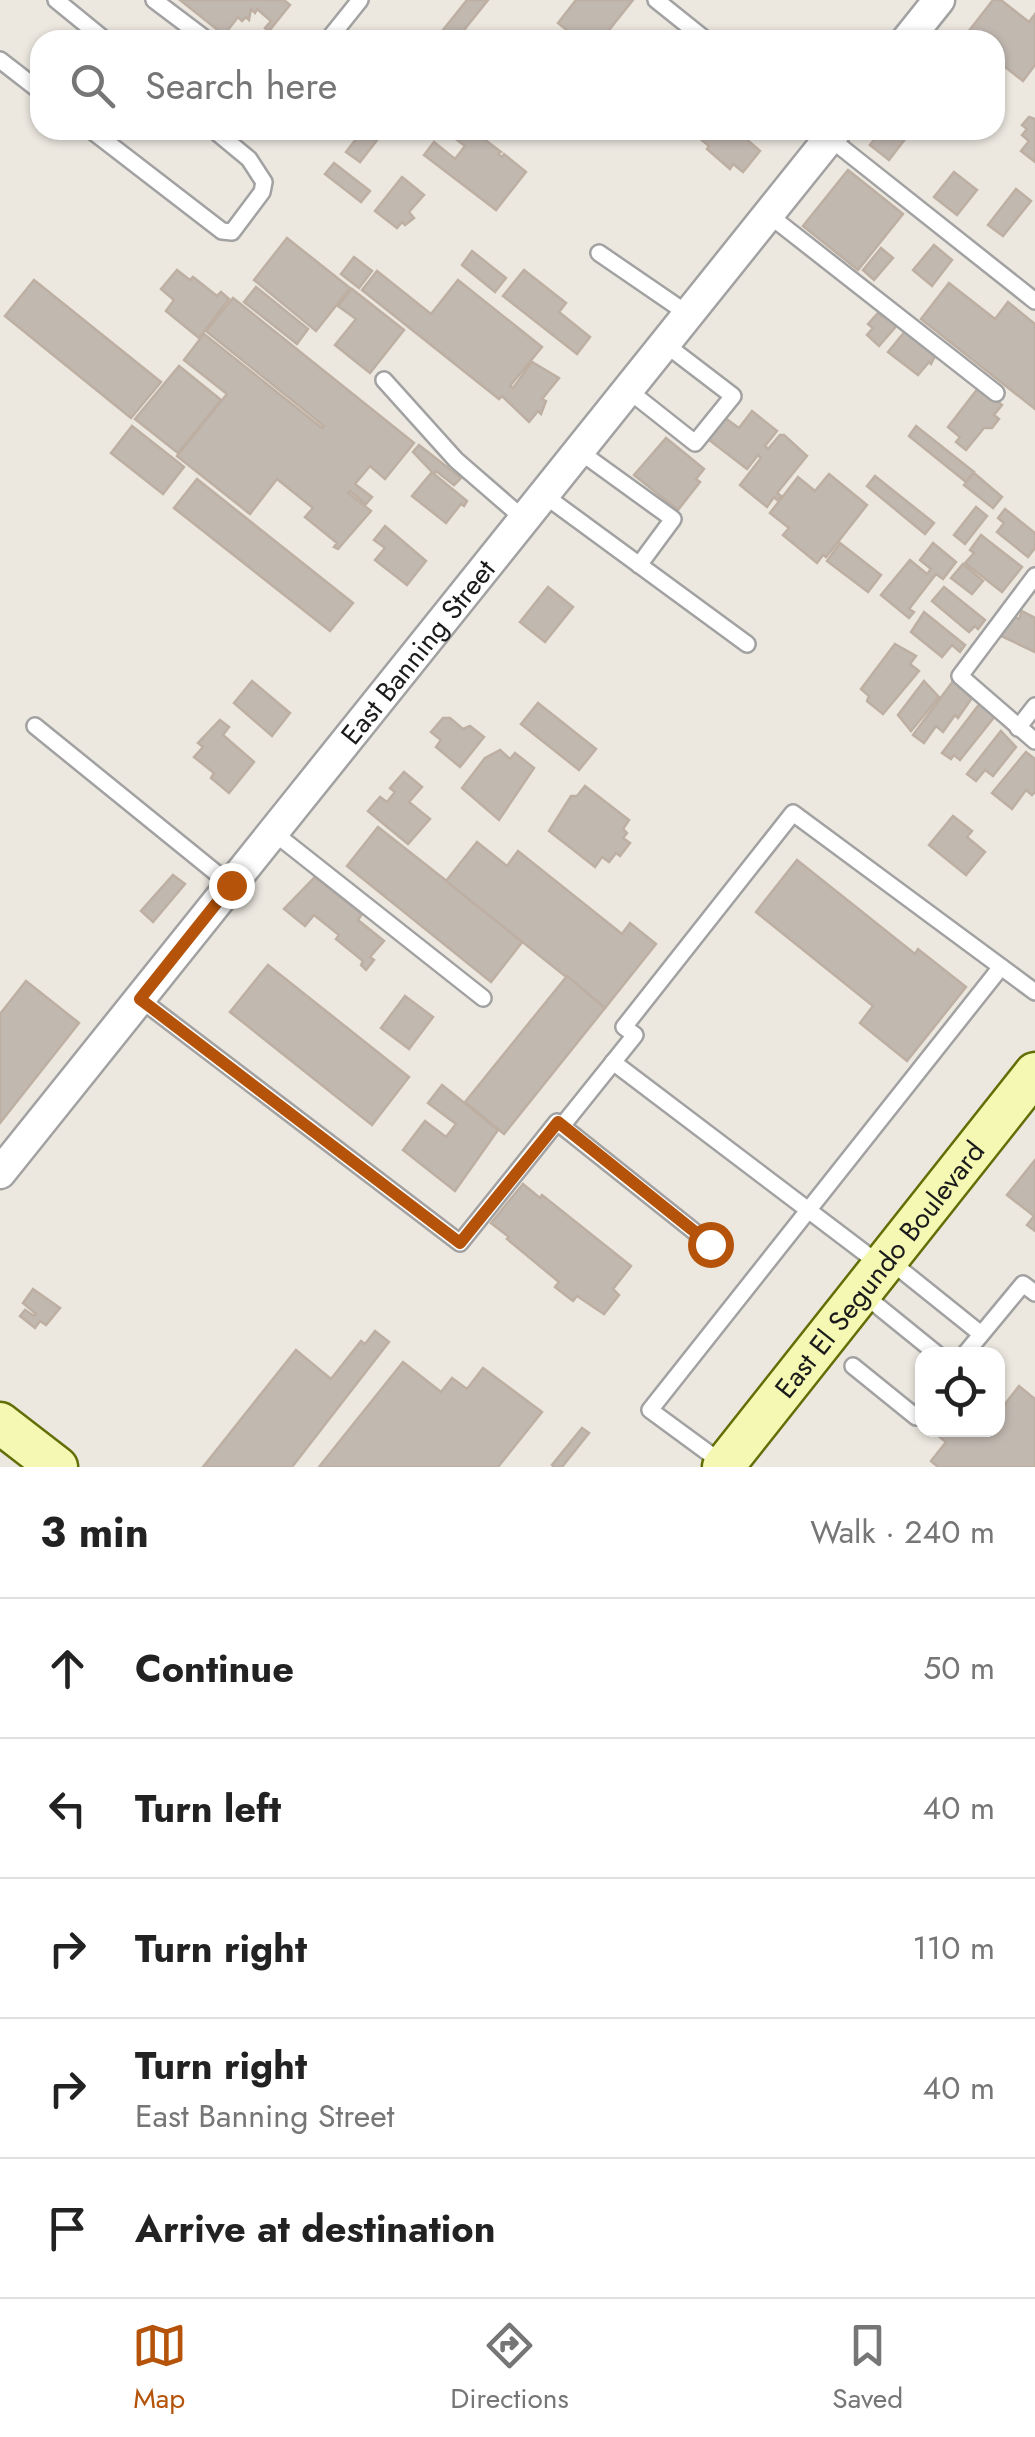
<!DOCTYPE html>
<html lang="en">
<head>
<meta charset="utf-8">
<style>
  body { margin:0; font-family:Jost,sans-serif; background:#f2f2f2; color:#222 }
  .controls { position:absolute; right:30px; bottom:30px; display:grid; overflow:hidden; border-radius:20px; box-shadow:0 2px 8px #0004 }
  .controls button { width:90px; height:90px; display:grid; place-items:center; padding:0; border:0; border-bottom:2px solid #e0e0e0; background:#fff; color:#222; font:50px sans-serif }
  .stop { position:absolute; width:30px; height:30px; margin:-22px; border:8px solid #b45309; border-radius:50%; background:#fff }
  .stop.end { background:#b45309; border-color:#fff; box-shadow:0 2px 10px #0008 }
  .list { margin:0; padding:0; list-style:none }
  h2 { display:flex; justify-content:space-between; align-items:center; height:130px; margin:0; padding:0 40px; font-size:42px }
  h2 small { font-size:32px; font-weight:400; color:#767676 }
  .list li { display:grid; grid-template-columns:65px 1fr auto; gap:30px; align-items:center; box-sizing:border-box; height:140px; padding:0 40px; border-top:2px solid #e0e0e0 }
  .list b { display:block; font-size:38px; white-space:nowrap }
  .list p { margin:0; font-size:32px; white-space:nowrap; color:#767676 }
  .list em { font-size:32px; font-style:normal; color:#767676 }
  .icon { flex:none; width:55px; height:55px; fill:none; stroke:currentColor; stroke-width:2; stroke-linecap:round; stroke-linejoin:round }
  .map { position:relative; flex:none; width:1035px; height:1467px; overflow:hidden }
  .search { position:absolute; background:#fff; box-shadow:0 2px 8px #0004; left:30px; right:30px; top:30px; height:110px; display:flex; align-items:center; gap:25px; box-sizing:border-box; padding:0 35px; border-radius:30px; color:#767676; font-size:38px }
  .sheet { height:830px; background:#fff }
  nav { display:flex; justify-content:space-around; align-items:center; box-sizing:border-box; height:140px; border-top:2px solid #e0e0e0; background:#fff; font-size:28px; color:#767676 }
  nav a { display:grid; justify-items:center; gap:5px }
  nav .on { color:#b45309 }
  .map>svg:first-child { display:block }
</style>
</head>
<body>
<div class="map">
<svg width="1035" height="1467" viewBox="0 0 1035 1467">
  <rect width="100%" height="100%" fill="#ece8e0"/>
  <g fill="#c1b8b0" stroke="#beafa3" stroke-width="2.5">
    <path d="M180 0H284L290 5 269 31 265 28 271 21 257 9 255 13 251 9 249 20 246 17 242 21 238 17 224 35Z"/>
    <path d="M467 0H488L456 40H435Z"/>
    <path d="M576 0H633L601 40H579L558 23Z"/>
    <path d="M993 0H1001L1029 22 1035 14V65L1023 81 995 59V40H971L965 36Z"/>
    <path d="M1029 117 1035 119V162L1021 151 1029 141 1022 135 1027 129 1022 125Z"/>
    <path d="M363 130H385L360 162 346 152Z"/>
    <path d="M444 130H472L501 152 498 154 502 157 504 154 526 172 496 210 424 155 434 142 455 159 465 146Z"/>
    <path d="M704 130H751L745 138 760 151 743 172 733 164 730 169 707 149 709 146 698 137Z"/>
    <path d="M881 130H912L889 160 870 145Z"/>
    <path d="M334 163 370 191 361 202 325 174Z"/>
    <path d="M848 170 903 214 858 270 803 226Z"/>
    <path d="M954 172 977 190 957 215 934 197Z"/>
    <path d="M402 177 424 195 409 212 414 218 405 225 402 222 397 228 375 211Z"/>
    <path d="M1016 189 1031 201 1003 236 988 225Z"/>
    <path d="M287 238 350 288 316 331 254 280Z"/>
    <path d="M934 245 952 260 932 286 913 270Z"/>
    <path d="M881 248 893 258 874 280 863 270Z"/>
    <path d="M472 251 506 278 495 292 462 265Z"/>
    <path d="M354 257 372 271 359 288 341 274Z"/>
    <path d="M177 270 190 280 193 277 217 296 221 292 229 299 199 338 166 311 174 300 161 289Z"/>
    <path d="M524 270 566 303 559 312 590 337 577 354 503 296Z"/>
    <path d="M377 271 431 314 458 280 542 347 510 386 513 388 532 362 559 378 542 399 546 401 541 414 538 411 529 422 502 396 499 399 362 290Z"/>
    <path d="M34 280 161 382 131 418 5 316Z"/>
    <path d="M949 283 995 319 1008 302 1035 324V409L921 319Z"/>
    <path d="M256 287 308 329 297 344 244 302Z"/>
    <path d="M352 289 404 330 370 373 335 345 356 319 338 306Z"/>
    <path d="M233 298 414 443 385 479 370 466 355 484 372 497 366 504 350 491 348 493 371 511 338 549 334 547 337 543 305 517 313 508 277 479 250 514 177 456 227 394 184 360 204 334 322 428 324 426 206 331Z"/>
    <path d="M878 313 883 317 886 313 898 324 879 346 867 335 873 328 868 324Z"/>
    <path d="M907 329 937 352 931 364 929 362 918 375 888 352Z"/>
    <path d="M179 366 221 400 178 453 135 419Z"/>
    <path d="M979 387 1002 405 994 415 999 419 992 428H984L966 450 956 442 960 437 948 427Z"/>
    <path d="M752 411 777 431 765 446 768 449 780 435H784L807 456 777 493 781 496 777 500 774 497 767 507 740 485 761 458 758 455 747 469 708 439 725 418 739 428Z"/>
    <path d="M132 426 184 467 163 494 111 453Z"/>
    <path d="M916 426 974 472 966 482 909 436Z"/>
    <path d="M666 438 704 469 696 479 700 482 678 510 634 475Z"/>
    <path d="M419 445 461 478 454 485 436 471 434 474 467 501 464 506 461 504 446 523 412 496 432 472 413 452Z"/>
    <path d="M974 473 1002 497 993 508 964 485Z"/>
    <path d="M829 474 867 505 826 557 823 555 817 563 783 535 789 528 770 513 798 477 815 491Z"/>
    <path d="M875 476 934 523 925 534 867 486Z"/>
    <path d="M197 479 353 603 330 631 174 508Z"/>
    <path d="M976 507 987 516 965 544 954 535Z"/>
    <path d="M1005 509 1035 533V548L1028 557 997 532 1004 523 998 518Z"/>
    <path d="M385 526 426 561 407 585 375 560 385 548 374 540Z"/>
    <path d="M981 535 1022 567 1002 592 965 563 974 553 970 550Z"/>
    <path d="M840 543 881 575 868 592 827 561Z"/>
    <path d="M933 543 956 562 943 579 936 574 909 609 914 612 909 618 881 595 910 560 927 574 931 569 920 560Z"/>
    <path d="M963 564 983 581 972 594 951 578Z"/>
    <path d="M548 587 573 607 545 642 520 622Z"/>
    <path d="M944 587 985 620 978 629 975 626 969 632 932 601Z"/>
    <path d="M1022 611 1035 618V652L999 635 1012 616 1019 619Z"/>
    <path d="M924 612 965 645 960 652 952 645 942 657 911 632Z"/>
    <path d="M895 644 916 656 910 664 919 671 883 714 867 701 869 696 861 689Z"/>
    <path d="M954 680 972 698 958 718 955 715 943 732 936 726 924 743 913 735Z"/>
    <path d="M252 681 290 713 272 736 234 703Z"/>
    <path d="M924 681 939 697 911 731 898 715Z"/>
    <path d="M981 702 995 716 960 760 954 755 951 759 942 753Z"/>
    <path d="M538 703 596 749 579 770 521 724Z"/>
    <path d="M443 718H450L463 729 470 726 484 737 460 767 436 747 441 740 431 732Z"/>
    <path d="M220 720 229 727 223 735 254 762 229 793 211 778 214 773 194 757 203 747 198 743Z"/>
    <path d="M1001 731 1016 747 993 776 985 770 976 781 967 774Z"/>
    <path d="M500 750 510 759 515 753 534 768 499 820 462 788 485 758Z"/>
    <path d="M1026 752 1035 759V792L1032 795 1026 790 1012 809 992 793Z"/>
    <path d="M404 772 422 787 409 802 430 819 408 844 368 811 380 797 387 802 395 792 390 788Z"/>
    <path d="M585 786 629 820 623 829 627 833 623 838 630 843 620 856 616 853 609 862 602 857 595 867 549 831 571 796H577Z"/>
    <path d="M953 816 972 831 967 837 985 852 966 875 929 845Z"/>
    <path d="M378 827 523 941 491 982 347 866Z"/>
    <path d="M477 842 507 866 518 851 622 934 630 923 656 944 605 1008 446 881Z"/>
    <path d="M797 860 915 954 918 949 966 987 907 1061 860 1023 873 1006 756 912Z"/>
    <path d="M173 875 185 884 153 922 141 911Z"/>
    <path d="M315 877 362 914 358 920 384 941 370 957 374 960 366 970 361 965 363 961 336 939 339 935 314 915 305 926 284 909Z"/>
    <path d="M268 965 409 1077 372 1125 230 1012Z"/>
    <path d="M567 976 605 1008 504 1134 465 1102Z"/>
    <path d="M26 981 79 1023 0 1123V1014Z"/>
    <path d="M405 996 433 1017 409 1049 381 1028Z"/>
    <path d="M442 1085 498 1130 455 1191 403 1150 425 1121 446 1137 456 1124 428 1103Z"/>
    <path d="M1035 1160V1231L1027 1225 1034 1216 1007 1195Z"/>
    <path d="M523 1184 540 1198 542 1195 631 1266 613 1289 619 1295 604 1314 577 1296 573 1301 555 1287 559 1282 507 1239 509 1237 491 1223Z"/>
    <path d="M33 1289 60 1308 46 1325 40 1321 35 1328 20 1316 25 1310 34 1316 36 1314 23 1303Z"/>
    <path d="M375 1331 389 1342 292 1467H203L296 1350 331 1379 361 1341 365 1344Z"/>
    <path d="M403 1362 441 1392 452 1378 467 1389 483 1368 542 1412 498 1467H319Z"/>
    <path d="M1019 1386 1035 1399V1467H938L931 1461 946 1442 937 1435V1430H998V1398L1005 1404Z"/>
    <path d="M582 1428 589 1433 562 1467H554L552 1465Z"/>
  </g>
  <g fill="none" stroke-linecap="round" stroke-linejoin="round">
    <defs>
      <g id="lane">
        <path d="M56 0 105 40"/>
        <path d="M154 0 207 40"/>
        <path d="M656 0 706 40"/>
        <path d="M328 40 360 0"/>
        <path d="M0 60 40 91"/>
        <path d="M91 130 222 231 232 232 262 192 264 182 249 159 214 130"/>
        <path d="M827 136 1035 301"/>
        <path d="M769 215 996 393"/>
        <path d="M599 253 688 314"/>
        <path d="M384 380 456 460 524 519"/>
        <path d="M628 390 695 443 733 396 665 344"/>
        <path d="M579 451 673 519 639 565"/>
        <path d="M544 495 747 644"/>
        <path d="M1035 576 960 676 1035 741"/>
        <path d="M35 726 231 885"/>
        <path d="M1018 728 1035 706"/>
        <path d="M273 832 483 998"/>
        <path d="M140 999 460 1243 557 1122 710 1244"/>
        <path d="M613 1062 882 1266"/>
        <path d="M562 1126 635 1035 624 1027 793 813 1035 992"/>
        <path d="M890 1261 981 1334"/>
        <path d="M863 1294 937 1354"/>
        <path d="M965 1354 1023 1284 1035 1293"/>
        <path d="M853 1366 916 1417 922 1409"/>
        <path d="M725 1465 650 1410 1001 967"/>
      </g>
      <g id="street">
        <path d="M907 40 939 0"/>
        <path id="s1" d="M0 1173 836 130"/>
      </g>
      <g id="secondary">
        <path d="M0 1423 57 1467"/>
        <path id="s2" d="M723 1467 1035 1073"/>
      </g>
    </defs>
    <use href="#lane" stroke="#a2a2a2" stroke-width="20"/>
    <use href="#street" stroke="#a2a2a2" stroke-width="35"/>
    <use href="#secondary" stroke="#626e06" stroke-width="45"/>
    <use href="#lane" stroke="#fff" stroke-width="15"/>
    <use href="#street" stroke="#fff" stroke-width="30"/>
    <use href="#secondary" stroke="#f4f8b2" stroke-width="40"/>
  </g>
  <g fill="none" stroke-linecap="round" stroke-linejoin="round">
    <path stroke="#b45309" stroke-width="12" d="M231 885 140 999 460 1243 558 1122 710 1244"/>
  </g>
  <g text-anchor="middle" stroke-width="9" stroke-linejoin="round" paint-order="stroke">
    <g font-size="28" fill="#1b1b1b" stroke="#fff">
      <text dy="10" stroke="none"><textPath href="#s1" startOffset="668">East Banning Street</textPath></text>
      <text dy="10" stroke="none"><textPath href="#s2" startOffset="252">East El Segundo Boulevard</textPath></text>
    </g>
  </g>
</svg>
<div class="controls">
<button><svg class="icon" aria-label="locate" viewBox="0 0 24 24"><circle cx="12" cy="12" r="6"/><path d="M12 2v4M12 18v4M2 12h4M18 12h4"/></svg></button>
</div>
<div class="stop" style="left:710px;top:1244px"></div>
<div class="stop end" style="left:231px;top:885px"></div>
<div class="search"><svg class="icon" aria-label="search" viewBox="0 0 24 24"><circle cx="10" cy="10" r="6"/><path d="M15 15l6 6"/></svg>Search here</div>
</div>
<section class="sheet">
<h2>3 min<small>Walk · 240 m</small></h2>
<ul class="list">
<li><svg class="icon" aria-label="ahead" viewBox="0 0 24 24"><path d="M12 20V5M6 11l6-6 6 6"/></svg><div><b>Continue</b></div><em>50 m</em></li>
<li><svg class="icon" aria-label="left" viewBox="0 0 24 24"><path d="M17 20v-9H6M10 6l-5 5 5 5"/></svg><div><b>Turn left</b></div><em>40 m</em></li>
<li><svg class="icon" aria-label="right" viewBox="0 0 24 24"><path d="M7 20v-9h11M14 6l5 5-5 5"/></svg><div><b>Turn right</b></div><em>110 m</em></li>
<li><svg class="icon" aria-label="right" viewBox="0 0 24 24"><path d="M7 20v-9h11M14 6l5 5-5 5"/></svg><div><b>Turn right</b><p>East Banning Street</p></div><em>40 m</em></li>
<li><svg class="icon" aria-label="arrive" viewBox="0 0 24 24"><path d="M6 21V4h12l-3 4 3 4H6"/></svg><div><b>Arrive at destination</b></div></li>
</ul>
</section>
<nav>
<a class="on"><svg class="icon" aria-label="map" viewBox="0 0 24 24"><path d="M3 6l6-2 6 2 6-2v14l-6 2-6-2-6 2zM9 4v14M15 6v14"/></svg>Map</a>
<a><svg class="icon" aria-label="directions" viewBox="0 0 24 24"><path d="M12 3l9 9-9 9-9-9zM9 14v-3h6M13 9l2 2-2 2"/></svg>Directions</a>
<a><svg class="icon" aria-label="saved" viewBox="0 0 24 24"><path d="M7 4h10v16l-5-4-5 4z"/></svg>Saved</a>
</nav>
</body>
</html>
